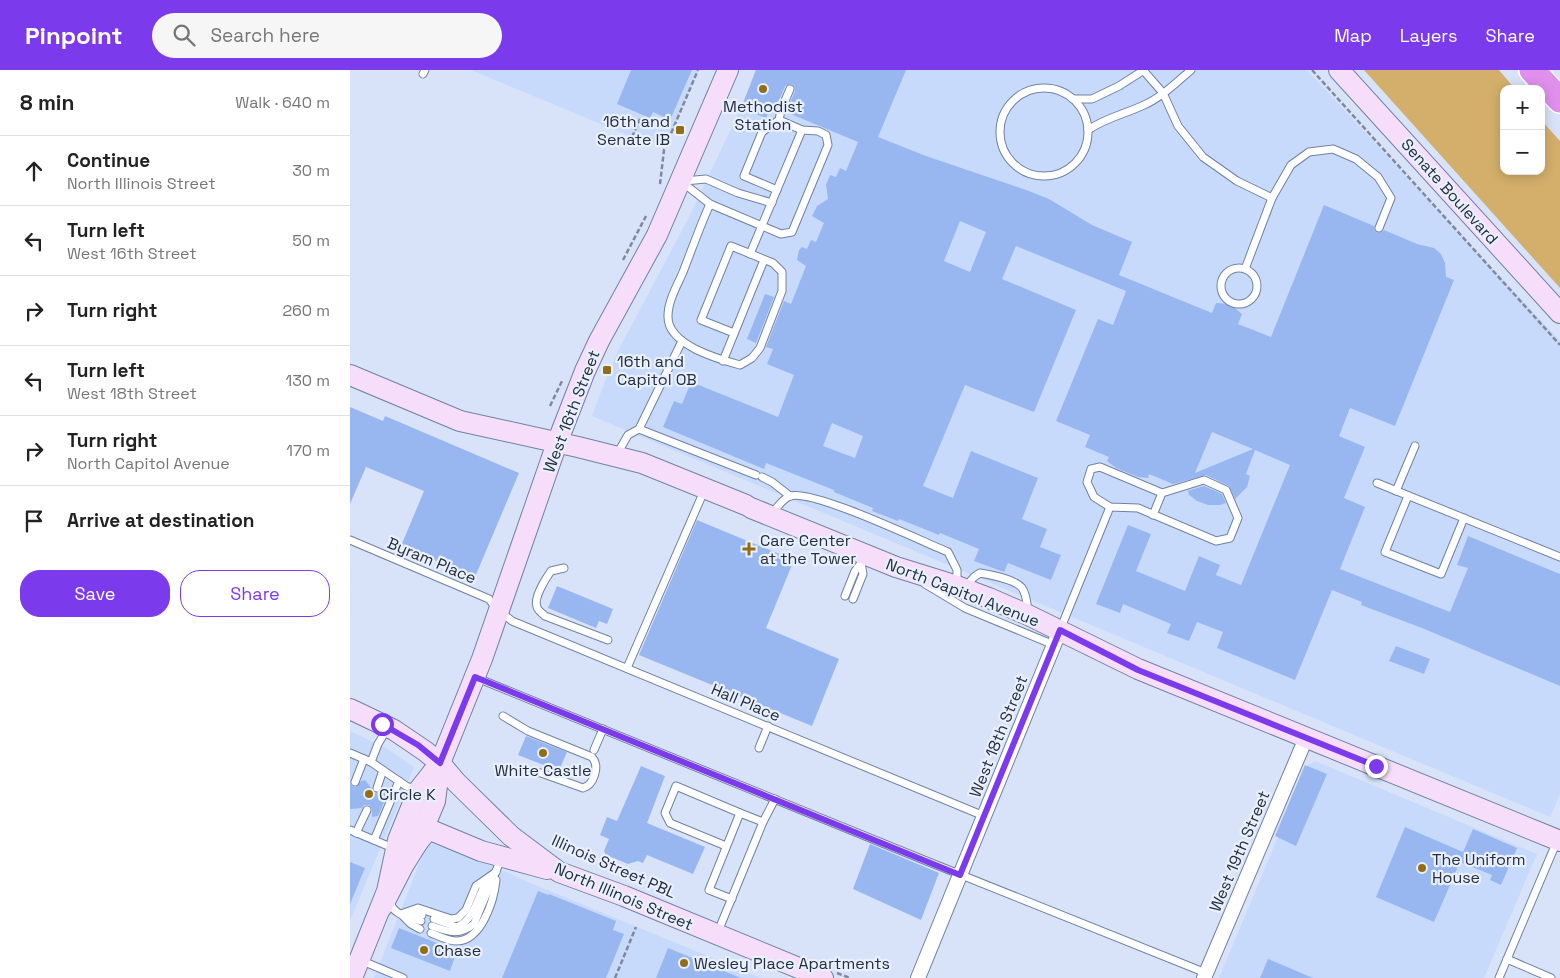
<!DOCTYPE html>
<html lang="en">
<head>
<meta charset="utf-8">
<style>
  body { margin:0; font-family:"Space Grotesk",sans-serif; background:#f6f6f6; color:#222 }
  .controls { position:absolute; right:15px; top:15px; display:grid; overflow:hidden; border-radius:10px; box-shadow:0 2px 12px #0003 }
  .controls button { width:45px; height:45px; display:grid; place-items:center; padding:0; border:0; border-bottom:1px solid #e0e0e0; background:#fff; color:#222; font:25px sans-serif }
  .stop { position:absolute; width:15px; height:15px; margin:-11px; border:4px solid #7c3aed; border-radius:50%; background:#fff }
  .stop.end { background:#7c3aed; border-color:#fff; box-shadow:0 1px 5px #0008 }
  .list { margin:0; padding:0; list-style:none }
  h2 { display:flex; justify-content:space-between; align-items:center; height:65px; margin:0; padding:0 20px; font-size:21px }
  h2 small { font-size:16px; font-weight:400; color:#767676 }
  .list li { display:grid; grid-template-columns:32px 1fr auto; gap:15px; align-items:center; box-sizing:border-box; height:70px; padding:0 20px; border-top:1px solid #e0e0e0 }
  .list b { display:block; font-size:19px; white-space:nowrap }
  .list p { margin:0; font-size:16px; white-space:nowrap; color:#767676 }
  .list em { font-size:16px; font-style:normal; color:#767676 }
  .actions { display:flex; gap:10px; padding:15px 20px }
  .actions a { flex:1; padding:11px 0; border:1px solid #7c3aed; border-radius:20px; text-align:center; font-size:18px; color:#7c3aed }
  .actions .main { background:#7c3aed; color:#fff }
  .icon { flex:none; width:28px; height:28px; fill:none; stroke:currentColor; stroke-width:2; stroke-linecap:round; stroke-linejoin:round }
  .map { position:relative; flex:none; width:1210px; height:908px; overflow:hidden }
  header { display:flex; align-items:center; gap:30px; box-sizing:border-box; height:70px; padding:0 25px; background:#7c3aed; color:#fff }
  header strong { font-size:24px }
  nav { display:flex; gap:28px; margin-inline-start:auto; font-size:18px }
  .search { width:350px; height:45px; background:#f6f6f6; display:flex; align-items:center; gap:12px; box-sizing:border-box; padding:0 18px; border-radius:28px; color:#767676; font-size:19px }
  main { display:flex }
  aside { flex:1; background:#fff }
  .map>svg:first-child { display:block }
</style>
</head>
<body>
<header>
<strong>Pinpoint</strong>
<div class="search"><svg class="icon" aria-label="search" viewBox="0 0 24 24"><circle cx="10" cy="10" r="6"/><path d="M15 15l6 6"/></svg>Search here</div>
<nav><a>Map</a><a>Layers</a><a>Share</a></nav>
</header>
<main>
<aside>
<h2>8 min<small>Walk · 640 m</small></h2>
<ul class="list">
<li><svg class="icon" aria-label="ahead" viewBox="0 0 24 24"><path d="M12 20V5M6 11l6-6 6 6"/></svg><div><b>Continue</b><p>North Illinois Street</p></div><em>30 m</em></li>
<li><svg class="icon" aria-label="left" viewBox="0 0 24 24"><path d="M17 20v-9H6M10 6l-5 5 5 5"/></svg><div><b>Turn left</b><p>West 16th Street</p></div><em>50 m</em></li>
<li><svg class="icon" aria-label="right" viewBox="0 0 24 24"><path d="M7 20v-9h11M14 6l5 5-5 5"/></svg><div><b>Turn right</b></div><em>260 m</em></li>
<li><svg class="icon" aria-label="left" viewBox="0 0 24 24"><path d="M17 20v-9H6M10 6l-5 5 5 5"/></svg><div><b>Turn left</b><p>West 18th Street</p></div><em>130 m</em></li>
<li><svg class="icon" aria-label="right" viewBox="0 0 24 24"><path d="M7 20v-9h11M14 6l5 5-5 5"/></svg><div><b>Turn right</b><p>North Capitol Avenue</p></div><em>170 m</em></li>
<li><svg class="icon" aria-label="arrive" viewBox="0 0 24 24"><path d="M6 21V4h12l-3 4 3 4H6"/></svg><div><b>Arrive at destination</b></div></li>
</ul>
<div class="actions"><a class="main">Save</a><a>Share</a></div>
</aside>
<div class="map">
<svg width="1210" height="908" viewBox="0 0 1210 908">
  <rect width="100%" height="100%" fill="#d8e3f9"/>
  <g fill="#c7dafb">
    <path d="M121 0H348L316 76 282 67Z"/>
    <path d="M406 0H957L1210 271V724L1200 747 242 346 254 314 268 281 338 149 391 38Z"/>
    <path d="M0 661 36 678 64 697 0 851Z"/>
    <path d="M965 691 1187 784 1134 908H869L958 695Z"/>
    <path d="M79 769 159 803 166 807 411 908H24Z"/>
  </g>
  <path fill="#d3af6b" d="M1014 0H1149L1165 19H1154V101H1191V50L1210 71V218Z"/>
  <g fill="#98b7f0" fill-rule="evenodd">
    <path d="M281 0H342L320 50 303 42 300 48 267 34Z"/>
    <path d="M406 0H556L528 67 576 86 679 121 699 129 742 155 782 172 769 205 862 243 866 233 880 234 892 244 888 254 921 267 974 135 1024 156 1025 161 1028 163 1032 162 1034 160 1067 174 1084 178 1091 184 1095 193 1096 207 1104 210 1045 356 1000 338 989 366 1015 377 994 428 1015 437 990 499 1100 542 1118 498 1107 495 1118 466 1210 504V616L1072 558 1011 535 1012 532 982 520 945 610 867 578 873 562 847 552 839 571 817 563 821 554 773 534 770 543 746 534 778 455 801 464 786 501 835 521 849 486 870 495 866 505 891 515 940 395 905 380 896 404 900 406 897 417 885 429 879 416 856 405 823 414 799 404 798 408 788 407 766 398 757 391 759 387 735 377 740 365 706 351 748 249 763 255 776 221 666 176 652 209 726 240 684 342 615 315 573 416 603 428 621 381 688 408 672 449 697 459 690 477 711 485 701 510 658 493 654 502 624 491 629 479 590 463 589 465 549 449 548 451 522 441 523 438 484 422V420L416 393 414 399 313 357 324 331 332 334 341 312 428 347 444 305 417 294 423 279 416 277 434 231 441 234 456 196 447 190 449 180 452 177 457 179 461 170 466 172 474 153 462 146 467 136 478 129 476 115 480 105 486 107 490 98 496 101 508 72 436 42 445 21 444 16 442 14 435 16 426 38 421 36 416 48 391 38ZM610 151 636 162 620 202 594 191ZM482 353 513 366 505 388 473 376ZM862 362 903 379 845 403Z"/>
    <path d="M415 224 424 227 406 273 397 269Z"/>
    <path d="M0 337 33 351 35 346 169 403 125 507 51 476 74 421 16 397 0 434Z"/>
    <path d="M854 416 872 424 876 433 870 435H858L847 431 838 424 839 422 837 421Z"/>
    <path d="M347 450 444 490 416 558 489 589 462 656 289 585Z"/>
    <path d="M207 516 263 539 257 554 249 551 246 558 198 538Z"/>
    <path d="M1046 576 1080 589 1074 604 1039 591Z"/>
    <path d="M176 666 217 682 210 698 202 695 201 698 168 685Z"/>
    <path d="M955 695 977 704 946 776 925 766Z"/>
    <path d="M291 696 315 706 297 753 355 777 343 804 297 785 293 793 288 791 278 794 256 785 254 781 259 769 250 765 257 747 267 751Z"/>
    <path d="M15 710 25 723 30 722 34 717 38 723 28 746 22 747V739L19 735H14L12 738 0 739V714L3 717H6L11 711Z"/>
    <path d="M1055 757 1113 782 1123 759 1167 778 1151 815 1140 810 1142 805 1110 792 1084 852 1026 827Z"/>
    <path d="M520 774 589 803 571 850 503 819Z"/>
    <path d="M0 792 15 798 0 834Z"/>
    <path d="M188 821 198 825 199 824 266 851 263 860 274 864 256 908H152Z"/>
    <path d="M49 858 107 881 100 901 41 878Z"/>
    <path d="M318 878 391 908H306Z"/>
    <path d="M918 889 963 908H910Z"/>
  </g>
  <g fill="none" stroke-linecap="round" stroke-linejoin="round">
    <defs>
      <g id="lane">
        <path d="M793 0 813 23 828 56 853 87 887 111 922 128"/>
        <path d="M73 4 75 0"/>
        <circle cx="694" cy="62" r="44"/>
        <path d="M723 29H742L769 16 794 0"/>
        <path d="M429 50 431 40 440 19"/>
        <path d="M738 60C755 48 775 44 794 35 812 27 827 12 841 0"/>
        <path d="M334 111 356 109 388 123 422 133"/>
        <path d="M332 112 360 134 431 164 442 162 478 75 476 65 468 61 452 60 429 50 412 62 394 106 427 120"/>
        <path d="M360 134C350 156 342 179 333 202 327 216 318 231 318 246 317 275 368 289 390 295L402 288 410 278 432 221V202L423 193 381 176 351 250 384 263"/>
        <path d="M400 184 452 60"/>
        <circle cx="889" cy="216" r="18"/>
        <path d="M895 199 922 128 941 95 959 82 983 79 1006 89 1028 107 1041 128 1029 158"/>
        <path d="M373 291 414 190"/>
        <path d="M289 359 406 405"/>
        <path d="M266 386 278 365 289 359 332 271"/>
        <path d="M750 397 812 423 854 410 876 420 888 448 880 468 866 471 788 438 760 437 744 427 737 412 741 399Z"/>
        <path d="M412 407 422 412 440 426"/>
        <path d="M1027 413 1210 487"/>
        <path d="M1046 421 1065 376"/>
        <path d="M1058 426 1035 482 1091 504 1114 448"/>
        <path d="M421 445C426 439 432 429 440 426 463 419 571 471 598 482L607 500V513"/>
        <path d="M803 445 812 423"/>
        <path d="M0 470 139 529 145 537 162 551 634 746"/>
        <path d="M214 498 201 501C196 508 183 528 187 537 188 541 192 543 195 546L258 570"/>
        <path d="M575 514 615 538 704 575"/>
        <path d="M616 516 624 507 630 503C641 505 665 509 672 518 677 525 677 534 678 542"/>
        <path d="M495 526 505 501 511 493 513 504 503 529"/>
        <path d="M710 560 760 437"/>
        <path d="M277 598 354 421"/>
        <path d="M127 608 574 790 856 903"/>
        <path d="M153 646 178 661 242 687C250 696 244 715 233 718L191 703 177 701"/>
        <path d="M409 678 418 656"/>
        <path d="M244 680 253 659"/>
        <path d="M0 683 21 692 56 716 67 720"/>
        <path d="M21 692 28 674 37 659"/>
        <path d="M5 712 14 689"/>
        <path d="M27 718 33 700"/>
        <path d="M0 760 43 778"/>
        <path d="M6 763 17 740"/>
        <path d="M24 770 49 711"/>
        <path d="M376 776 320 753 315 743 326 716 390 743"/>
        <path d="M382 829 359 820 390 743 413 752 425 729"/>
        <path d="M40 831C42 845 59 847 71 851"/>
        <path d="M58 843 72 845"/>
        <path d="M51 844 68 838 101 849 108 848 116 840 126 816 146 802"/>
        <path d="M53 846 61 854 70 859"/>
        <path d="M84 849 107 857C122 850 125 836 132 821 134 816 138 812 141 808"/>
        <path d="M82 856C99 862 109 866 124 854L151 789"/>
        <path d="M81 863C89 866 98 871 107 871 132 870 144 830 146 810"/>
        <path d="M367 864 413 752"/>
        <path d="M1157 889 1201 908"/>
        <path d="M10 890 53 908"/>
        <path d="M1149 908 1207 771"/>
      </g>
      <g id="street">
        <path d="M568 908 710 560"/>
        <path d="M854 908 956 668"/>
      </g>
      <g id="secondary">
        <path d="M989 0 1210 243"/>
        <path d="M0 305 110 351 228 377 292 393 396 435"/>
        <path d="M401 438 546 497 607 516 639 528 678 545 788 599 1210 771"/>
        <path d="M0 639 44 660 75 681 90 693 106 712 161 766 209 802 274 826 473 908"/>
        <path d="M68 772 76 762 83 761 131 781 197 799"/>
        <path d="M32 837 53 796 68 772 85 731 90 693 132 589 207 373 235 301 249 271 307 165 378 0"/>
        <path d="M2 908 37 821 48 770 68 721 90 693"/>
      </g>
      <path id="highway" d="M1182 0 1210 30"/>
    </defs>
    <use href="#lane" stroke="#7082a2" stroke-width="9"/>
    <use href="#street" stroke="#7082a2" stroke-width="16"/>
    <use href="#secondary" stroke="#7082a2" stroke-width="22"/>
    <use href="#highway" stroke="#fff" stroke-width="28"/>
    <g stroke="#80899b" stroke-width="2.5" stroke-dasharray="5 2.5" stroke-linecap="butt">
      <path d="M962 0 1210 275"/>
      <path d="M282 67 290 49"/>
      <path d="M310 114 314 80 348 0"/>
      <path d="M273 190 296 146"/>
      <path d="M200 336 212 311"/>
      <path d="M487 903 500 908"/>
      <path d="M265 908 286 857"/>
    </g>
    <use href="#lane" stroke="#fff" stroke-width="7"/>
    <use href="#street" stroke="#fff" stroke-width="14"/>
    <use href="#secondary" stroke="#f6ddf9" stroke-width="20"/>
    <use href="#highway" stroke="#e08fec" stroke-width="25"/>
  </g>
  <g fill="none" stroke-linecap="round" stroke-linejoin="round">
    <path stroke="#7c3aed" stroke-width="6" d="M32 654 68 675 90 693 125 607 610 805 710 560 788 600 1026 696"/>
  </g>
  <g fill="#936d16" stroke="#e8f0ff" stroke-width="2">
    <circle cx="413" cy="19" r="5"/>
    <rect x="325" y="55" width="10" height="10" rx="2.5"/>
    <rect x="252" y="295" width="10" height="10" rx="2.5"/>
    <path d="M396.5 471.5h5v5h5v5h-5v5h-5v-5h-5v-5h5z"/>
    <circle cx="193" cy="683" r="5"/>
    <circle cx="19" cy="724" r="5"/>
    <circle cx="1072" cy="798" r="5"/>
    <circle cx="74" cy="880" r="5"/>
    <circle cx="334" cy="893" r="5"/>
  </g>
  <g text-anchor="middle" stroke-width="4.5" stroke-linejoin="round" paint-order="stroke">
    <g font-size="16" fill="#262d3b" stroke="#e8f0ff" text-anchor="start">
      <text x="413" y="42" text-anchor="middle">Methodist<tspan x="413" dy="18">Station</tspan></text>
      <text x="320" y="57" text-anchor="end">16th and<tspan x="320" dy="18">Senate IB</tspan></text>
      <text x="267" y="297">16th and<tspan x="267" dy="18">Capitol OB</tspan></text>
      <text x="410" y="476">Care Center<tspan x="410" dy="18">at the Tower</tspan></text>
      <text x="193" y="706" text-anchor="middle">White Castle</text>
      <text x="29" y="730">Circle K</text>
      <text x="1082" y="795">The Uniform<tspan x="1082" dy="18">House</tspan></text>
      <text x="84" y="886">Chase</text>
      <text x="344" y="899">Wesley Place Apartments</text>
    </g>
    <g font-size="16" fill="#262d3b" stroke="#e8f0ff">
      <text transform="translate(1100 121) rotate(48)" y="6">Senate Boulevard</text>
      <text transform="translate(221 341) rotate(-69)" y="6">West 16th Street</text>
      <text transform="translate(82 490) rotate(23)" y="6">Byram Place</text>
      <text transform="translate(613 522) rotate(21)" y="6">North Capitol Avenue</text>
      <text transform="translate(396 632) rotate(23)" y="6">Hall Place</text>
      <text transform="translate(648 666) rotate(-68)" y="6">West 18th Street</text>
      <text transform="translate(889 781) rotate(-67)" y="6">West 19th Street</text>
      <text transform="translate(264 796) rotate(24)" y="6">Illinois Street PBL</text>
      <text transform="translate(274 826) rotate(23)" y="6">North Illinois Street</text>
    </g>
  </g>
</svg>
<div class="controls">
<button>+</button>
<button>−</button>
</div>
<div class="stop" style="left:32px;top:654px"></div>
<div class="stop end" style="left:1026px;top:696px"></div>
</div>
</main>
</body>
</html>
